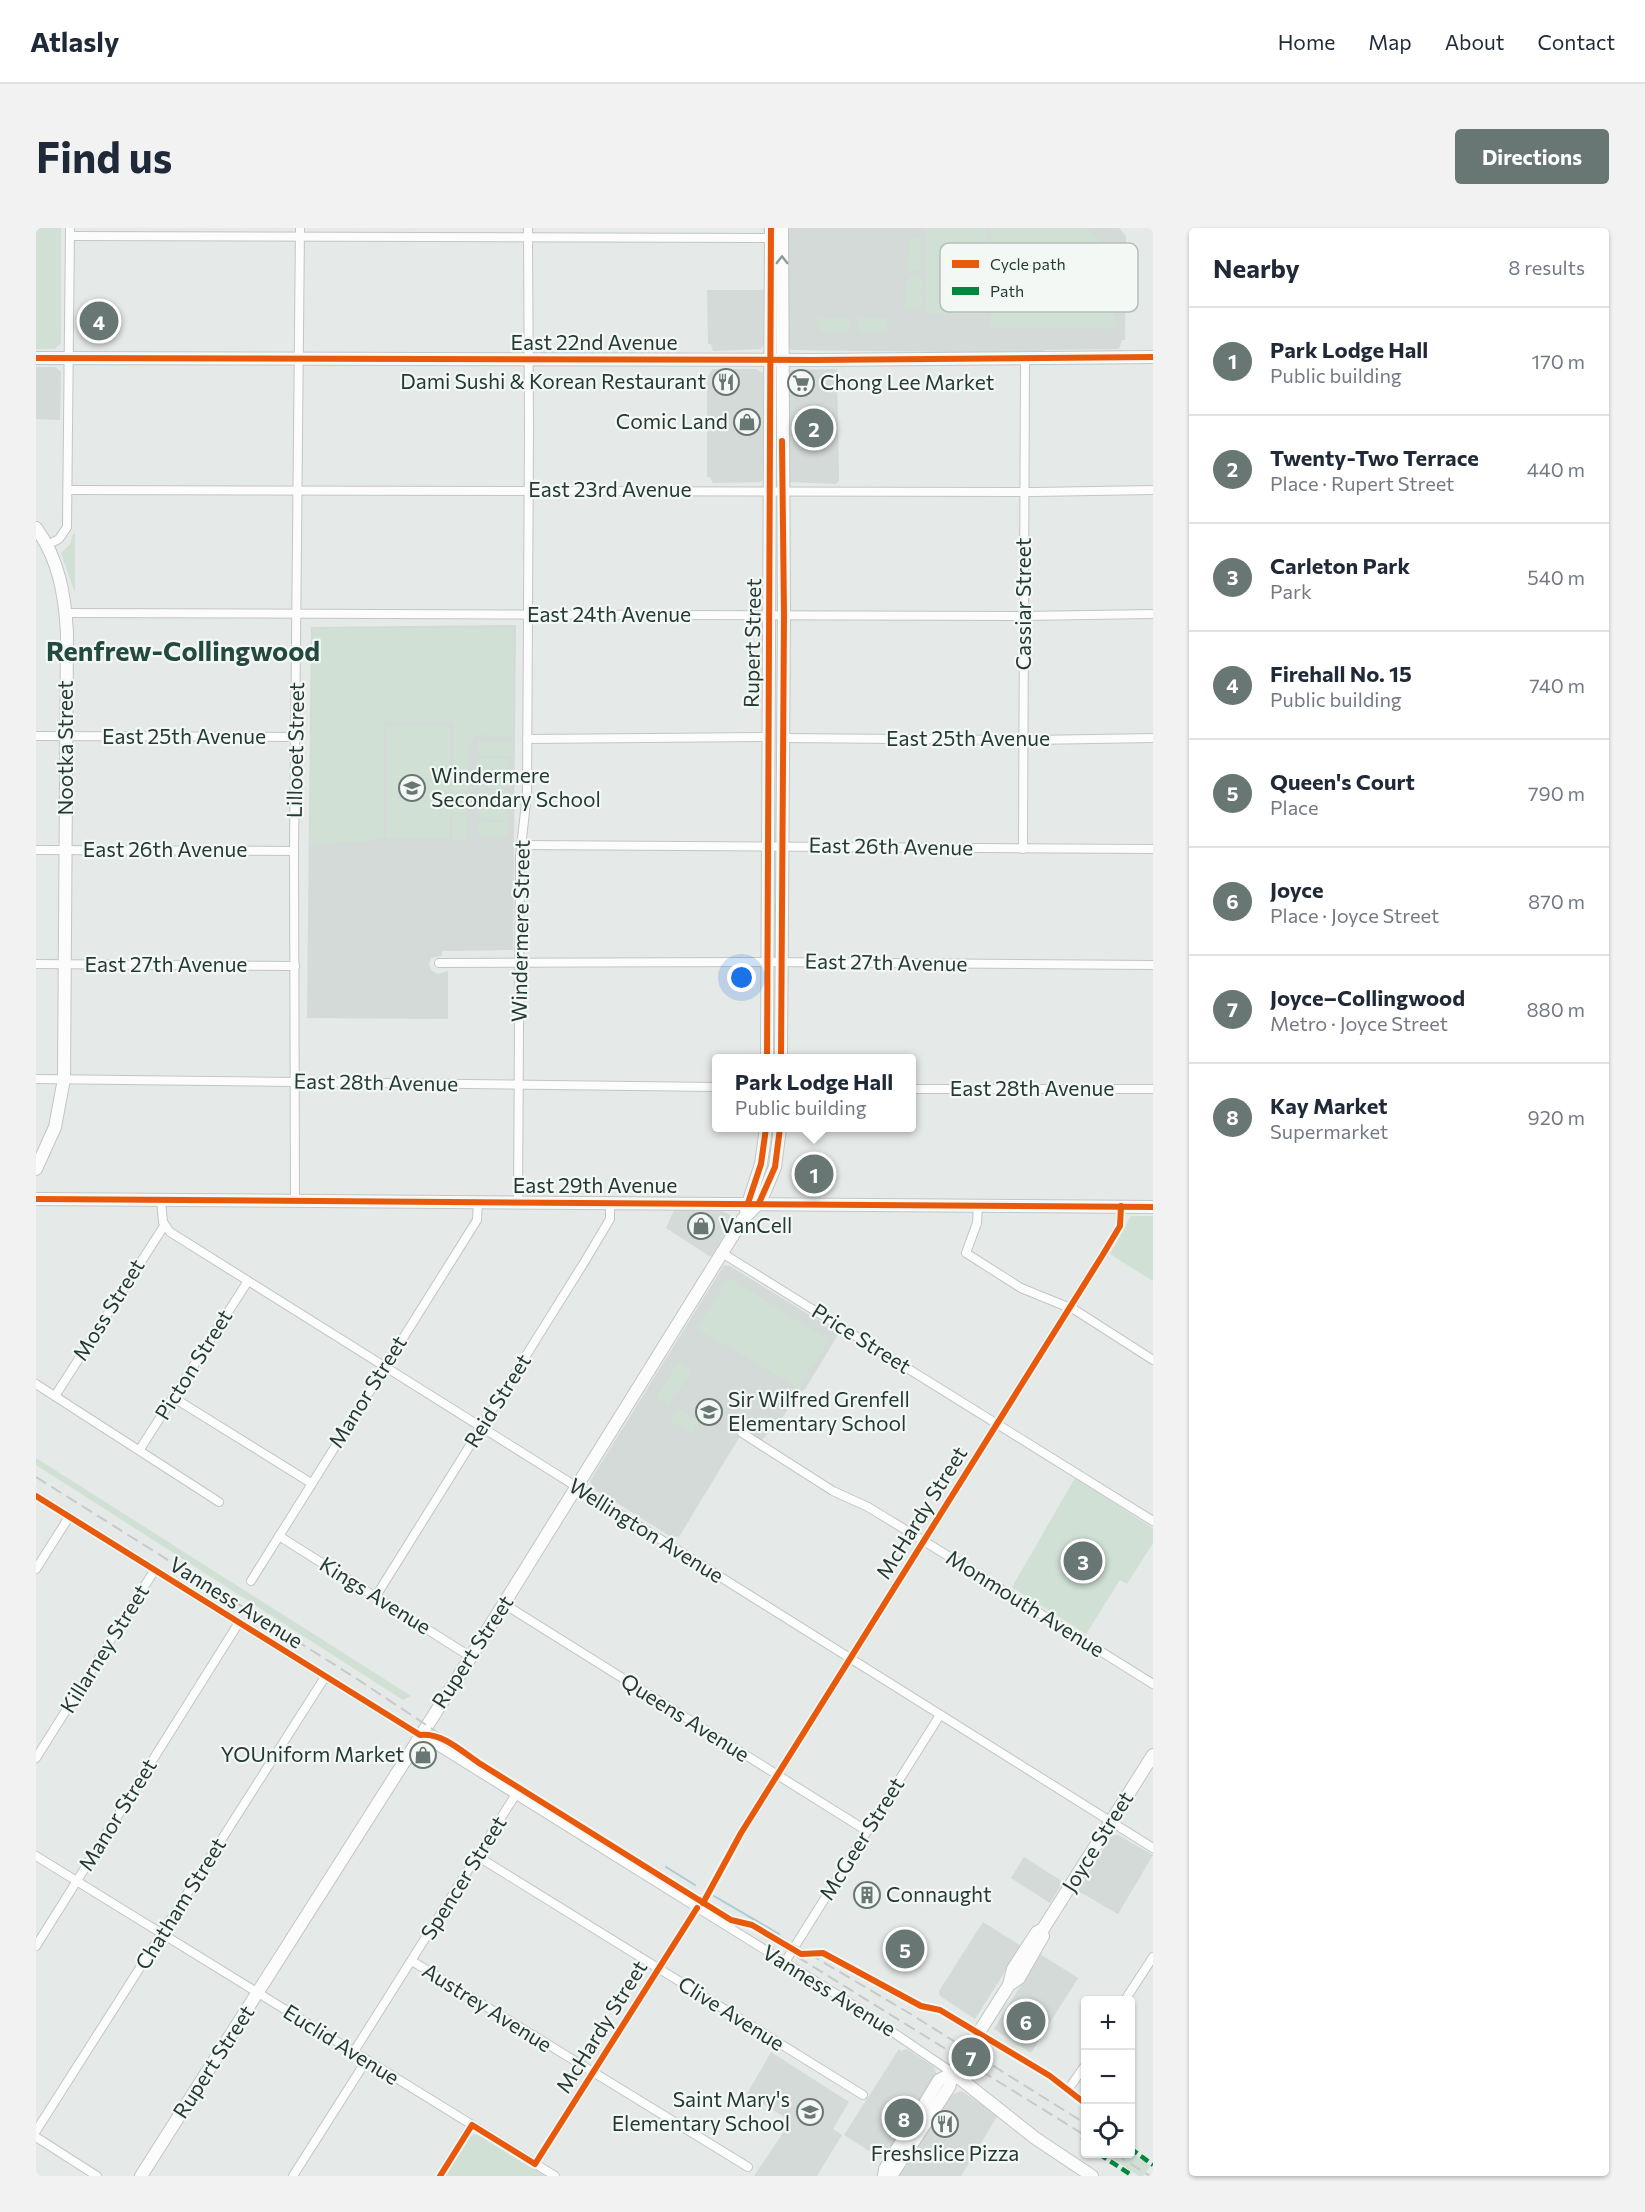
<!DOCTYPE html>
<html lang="en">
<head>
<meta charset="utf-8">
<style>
  body { margin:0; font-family:Commissioner,sans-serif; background:#f2f2f3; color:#1f2937 }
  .controls { position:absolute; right:18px; bottom:18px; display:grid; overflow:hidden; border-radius:6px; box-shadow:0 2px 4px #0004 }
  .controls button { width:54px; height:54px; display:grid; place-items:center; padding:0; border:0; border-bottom:2px solid #e0e1e3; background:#fff; color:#1f2937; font:30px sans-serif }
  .you { position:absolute; left:706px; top:750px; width:21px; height:21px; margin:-15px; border:4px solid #fff; border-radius:50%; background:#1a73e8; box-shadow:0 0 0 9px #1a73e833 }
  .badge { display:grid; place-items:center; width:39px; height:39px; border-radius:50%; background:#687773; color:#fff; font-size:20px; font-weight:700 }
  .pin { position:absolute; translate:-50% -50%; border:3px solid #fff; box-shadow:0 2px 6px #0006 }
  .popup { position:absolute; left:676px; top:826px; width:204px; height:78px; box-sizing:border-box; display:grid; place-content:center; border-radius:6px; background:#fff; filter:drop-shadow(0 2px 4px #0005); font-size:20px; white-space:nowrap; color:#747a83 }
  .popup b { font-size:22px; color:#1f2937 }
  .popup::after { content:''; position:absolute; left:50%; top:100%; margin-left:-12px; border:12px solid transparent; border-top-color:#fff }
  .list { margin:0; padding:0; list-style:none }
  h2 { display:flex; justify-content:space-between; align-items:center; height:78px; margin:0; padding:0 24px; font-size:26px }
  h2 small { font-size:20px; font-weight:400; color:#747a83 }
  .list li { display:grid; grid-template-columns:39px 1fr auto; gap:18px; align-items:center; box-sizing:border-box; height:108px; padding:0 24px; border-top:2px solid #e0e1e3 }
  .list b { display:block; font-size:22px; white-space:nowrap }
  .list p { margin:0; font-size:20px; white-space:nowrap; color:#747a83 }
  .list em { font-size:20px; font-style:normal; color:#747a83 }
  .icon { flex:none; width:33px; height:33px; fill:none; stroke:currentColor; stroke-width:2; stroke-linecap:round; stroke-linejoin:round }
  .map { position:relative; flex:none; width:1117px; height:1948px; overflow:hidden; border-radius:6px }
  header { display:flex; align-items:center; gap:36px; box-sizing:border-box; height:84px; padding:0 30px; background:#fff; border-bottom:2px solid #e0e1e3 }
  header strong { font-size:28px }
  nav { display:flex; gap:33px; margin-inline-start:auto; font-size:21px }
  .intro { display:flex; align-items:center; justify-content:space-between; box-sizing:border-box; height:144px; padding:0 36px }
  h1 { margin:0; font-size:42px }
  .button { padding:15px 27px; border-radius:6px; background:#687773; color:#fff; font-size:21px; font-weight:700 }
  main { display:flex; gap:36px; padding:0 36px }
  aside { flex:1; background:#fff; border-radius:6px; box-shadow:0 2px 4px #0004 }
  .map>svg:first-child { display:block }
</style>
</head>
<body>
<header>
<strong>Atlasly</strong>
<nav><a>Home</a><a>Map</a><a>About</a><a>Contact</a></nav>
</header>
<div class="intro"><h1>Find us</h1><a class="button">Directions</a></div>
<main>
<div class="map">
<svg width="1117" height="1948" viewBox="0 0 1117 1948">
  <rect width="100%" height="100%" fill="#e5e9e7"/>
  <g fill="#d3dad7">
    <path d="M752 0H1083L1090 8 1089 112H1086L1083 121 1009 122 1005 125 756 122 752 119Z"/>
    <path d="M671 62H729L728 115 725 121 677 123 675 116H672Z"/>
    <path d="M0 139H19L25 144 24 192 0 191Z"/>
    <path d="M677 141H720L727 145 728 249 725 254 677 255 674 249H671V149Z"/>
    <path d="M801 141 803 252 800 256 754 254 751 250 753 145 756 142Z"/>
    <path d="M480 397 477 722 406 723V728L395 730 393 737 396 743 402 746 412 743V791L271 790 275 399Z"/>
    <path d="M638 982H685L694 987V998L675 1029 630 1000Z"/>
    <path d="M688 1037 694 1038 803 1105 769 1161 762 1166 737 1204 734 1203 726 1212 705 1201 702 1207 704 1208 643 1309 634 1308 558 1261 554 1253Z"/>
    <path d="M1076 1607H1082L1117 1627 1082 1686 1042 1663Z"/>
    <path d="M988 1629 1027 1654 1014 1675 975 1650Z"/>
    <path d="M947 1694 985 1718 939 1791 904 1768 903 1763Z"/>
    <path d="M1004 1726 1042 1750 995 1825 958 1801Z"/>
    <path d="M863 1821 865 1823 871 1821 898 1839 901 1847 849 1933 808 1907Z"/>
    <path d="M735 1824 813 1874 797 1901 806 1907 781 1948H718L755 1893 711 1866Z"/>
    <path d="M925 1863 962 1887 925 1948H863L915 1867Z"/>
  </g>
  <g fill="#d0e0d5">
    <path d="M0 0H25V115L19 121H0Z"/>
    <rect x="890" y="0" width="61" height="86"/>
    <path d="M955 0H1052L1068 18 1076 32 1080 100H955Z"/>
    <path d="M873 10H884L885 42H872Z"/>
    <path d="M878 44 887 50 884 67 888 74 884 78 869 81 870 55Z"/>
    <rect x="784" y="90" width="29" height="14"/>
    <rect x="822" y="90" width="29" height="14"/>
    <path d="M37 306H39V365L25 325 34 316Z"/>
    <path d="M478 400 477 508 441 507 432 518 431 612 416 613 417 495 348 494V610H339L338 613 274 616 277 401Z"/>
    <path d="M351 498H414V611L350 610Z"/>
    <rect x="443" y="514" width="34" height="14"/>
    <path d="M443 530H473L472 544H443Z"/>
    <rect x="443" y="546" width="29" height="14"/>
    <rect x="443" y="562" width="29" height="14"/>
    <path d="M443 578H472V592L443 591Z"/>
    <path d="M443 594H472V608H442Z"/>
    <path d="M1095 988H1117V1053L1074 1026Z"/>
    <path d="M692 1049 793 1112 764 1161 661 1101Z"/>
    <path d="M642 1134 657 1143 633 1177 620 1170Z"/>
    <path d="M641 1180 663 1193 656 1206 634 1192Z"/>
    <path d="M0 1230 375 1468 367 1472 0 1237Z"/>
    <path d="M1039 1250 1117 1300V1315L1091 1356 1084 1352 1050 1406 976 1359Z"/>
    <path d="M438 1906 442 1907 509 1948H409L434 1909Z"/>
    <path d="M1095 1924 1114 1938 1107 1948H1103L1070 1926Z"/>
  </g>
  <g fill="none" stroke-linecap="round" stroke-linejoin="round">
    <g stroke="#abccd2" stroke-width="2">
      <path d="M630 1639 659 1657"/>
      <path d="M678 1668 743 1706"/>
    </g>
    <defs>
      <g id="street">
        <path d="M34 8 735 10"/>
        <path d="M32 262 998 264 1117 262"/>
        <path d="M11 317 23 311 31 299 34 0"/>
        <path d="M30 385 988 388 1117 386"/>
        <path d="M0 508 259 509"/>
        <path d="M747 510 997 512 1117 510"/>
        <path d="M491 511 733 509"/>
        <path d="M485 617 1117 621"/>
        <path d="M987 621 989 131"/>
        <path d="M0 622 258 623"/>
        <path d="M403 735 720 734 1117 737"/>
        <path d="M0 736 259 738"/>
        <path d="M0 851 680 859"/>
        <path d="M876 861H1117"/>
        <path d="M125 972 127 994 134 1004 1117 1620"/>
        <path d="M259 972 258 623 264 0"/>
        <path d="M482 974 484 628 491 566 493 201 492 0"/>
        <path d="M942 977 941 995 930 1025 985 1060 1039 1082 1117 1132"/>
        <path d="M686 1025 1117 1293"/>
        <path d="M0 1156 183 1274"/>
        <path d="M19 1168 128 998"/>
        <path d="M138 1170 275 1255"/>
        <path d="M706 1205 797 1263 832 1279 888 1313 1117 1456"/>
        <path d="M104 1221 212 1053"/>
        <path d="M0 1268 808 1771 917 1845"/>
        <path d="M243 1308 435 1429"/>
        <path d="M0 1341 33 1289"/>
        <path d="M215 1353 441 992 442 973"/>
        <path d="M340 1368 549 1033 574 991V974"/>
        <path d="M468 1376 831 1603"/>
        <path d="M0 1530 118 1343"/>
        <path d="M705 1605 1066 1028 1084 998 1085 978"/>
        <path d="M0 1628 519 1948"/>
        <path d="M441 1628 827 1867"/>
        <path d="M0 1718 202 1396"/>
        <path d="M376 1733 712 1939"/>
        <path d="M749 1734 904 1487"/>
        <path d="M1089 1772 1117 1729"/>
        <path d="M317 1825 480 1566"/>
        <path d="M1036 1856 1050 1836"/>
        <path d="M0 1903 289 1449"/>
        <path d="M0 1909 61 1948"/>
        <path d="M499 1936 661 1680"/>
        <path d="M257 1948 330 1833"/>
        <path d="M404 1948 436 1897"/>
      </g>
      <g id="secondary">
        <path d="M0 130 777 132 1117 129"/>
        <path d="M0 300C23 331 29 368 31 405L28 851 19 899 0 941"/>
        <path d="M731 830 735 0"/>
        <path d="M745 830 748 386 746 0"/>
        <path d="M0 971 1117 979"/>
        <path d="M710 982 725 936 730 900"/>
        <path d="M973 1757 983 1750 1007 1708"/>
        <path d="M917 1845 999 1910 1056 1948"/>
        <path d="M105 1948 431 1435 707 991 723 975 729 963 739 939 744 900"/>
        <path d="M848 1948 849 1941 903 1852 917 1845"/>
        <path d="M855 1948 913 1859 917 1845 973 1757 977 1741 1001 1704 1007 1701 1117 1527"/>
      </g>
    </defs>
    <use href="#street" stroke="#c2c6c4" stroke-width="10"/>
    <use href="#secondary" stroke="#c1c6c4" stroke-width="14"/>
    <use href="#street" stroke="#fbfcfb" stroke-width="8"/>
    <use href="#secondary" stroke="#fbfcfb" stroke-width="12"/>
    <g stroke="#c7cac9" stroke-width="2" stroke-dasharray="12 6" stroke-linecap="butt">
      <path d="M0 1249 318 1449 425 1520 1050 1908"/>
      <path d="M726 1698 873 1785 1050 1896"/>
      <path d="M1079 1926 1114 1948"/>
    </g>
    <g stroke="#00873e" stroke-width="4.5" stroke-dasharray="9 4.5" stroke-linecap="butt">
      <path d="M1050 1907 1047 1911 1050 1919"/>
      <path d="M1094 1920 1117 1937"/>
      <path d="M1063 1926 1097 1948"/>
    </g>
    <defs>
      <g id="cycleway">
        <path d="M0 130 777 132 1117 129"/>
        <path d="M731 830 735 0"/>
        <path d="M745 830 748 386 746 213"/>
        <path d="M0 971 1117 979"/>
        <path d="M712 975 725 936 730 900"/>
        <path d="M723 975 739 939 744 900"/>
        <path d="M0 1268 384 1507C407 1505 425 1523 443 1535L695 1692 716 1697 765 1726 787 1725 885 1778 904 1782 1014 1848 1050 1876"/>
        <path d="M667 1675 705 1605 1066 1028 1084 998 1085 978"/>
        <path d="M404 1948 436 1897 499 1936 661 1680"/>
      </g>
    </defs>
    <use href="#cycleway" stroke="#f3f8f5" stroke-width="10"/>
    <use href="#cycleway" stroke="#e8590c" stroke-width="6"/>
  </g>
  <defs><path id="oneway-chevron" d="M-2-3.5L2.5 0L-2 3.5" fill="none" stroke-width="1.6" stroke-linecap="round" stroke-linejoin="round" transform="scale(1.5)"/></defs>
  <use stroke="#909b98" href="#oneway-chevron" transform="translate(746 32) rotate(-90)"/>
  <defs>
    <symbol id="restaurant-ring" viewBox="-11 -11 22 22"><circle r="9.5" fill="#f3f8f5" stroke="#687773" stroke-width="1.5"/><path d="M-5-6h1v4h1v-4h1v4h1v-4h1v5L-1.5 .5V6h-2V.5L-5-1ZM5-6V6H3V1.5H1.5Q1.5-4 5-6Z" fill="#687773"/></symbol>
    <symbol id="supermarket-ring" viewBox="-11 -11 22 22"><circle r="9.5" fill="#f3f8f5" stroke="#687773" stroke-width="1.5"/><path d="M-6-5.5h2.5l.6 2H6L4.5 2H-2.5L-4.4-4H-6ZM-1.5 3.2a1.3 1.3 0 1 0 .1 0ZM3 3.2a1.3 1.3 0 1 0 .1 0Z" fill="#687773"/></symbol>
    <symbol id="shop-ring" viewBox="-11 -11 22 22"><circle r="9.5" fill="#f3f8f5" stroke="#687773" stroke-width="1.5"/><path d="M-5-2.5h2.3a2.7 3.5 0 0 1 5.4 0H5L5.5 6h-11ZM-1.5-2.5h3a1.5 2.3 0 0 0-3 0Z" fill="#687773"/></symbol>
    <symbol id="school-ring" viewBox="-11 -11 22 22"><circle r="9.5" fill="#f3f8f5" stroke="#687773" stroke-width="1.5"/><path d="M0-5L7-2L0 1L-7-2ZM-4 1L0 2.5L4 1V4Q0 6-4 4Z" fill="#687773"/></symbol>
    <symbol id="building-ring" viewBox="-11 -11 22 22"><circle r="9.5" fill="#f3f8f5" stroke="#687773" stroke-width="1.5"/><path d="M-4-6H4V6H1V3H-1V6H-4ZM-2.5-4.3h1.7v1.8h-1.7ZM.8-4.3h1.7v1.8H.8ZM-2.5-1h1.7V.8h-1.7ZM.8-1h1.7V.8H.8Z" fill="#687773"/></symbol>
  </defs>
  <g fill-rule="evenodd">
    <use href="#restaurant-ring" x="675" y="139" width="30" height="30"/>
    <use href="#supermarket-ring" x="750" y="140" width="30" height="30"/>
    <use href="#shop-ring" x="696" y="179" width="30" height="30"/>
    <use href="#school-ring" x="361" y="545" width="30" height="30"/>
    <use href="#shop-ring" x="650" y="983" width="30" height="30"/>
    <use href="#school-ring" x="658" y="1169" width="30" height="30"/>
    <use href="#shop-ring" x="372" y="1512" width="30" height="30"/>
    <use href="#building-ring" x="816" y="1652" width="30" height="30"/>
    <use href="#school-ring" x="759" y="1869" width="30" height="30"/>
    <use href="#restaurant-ring" x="894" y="1881" width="30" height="30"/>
  </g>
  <g text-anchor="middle" stroke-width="4.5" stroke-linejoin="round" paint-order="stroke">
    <g font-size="21" fill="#253a34" stroke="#f3f8f5">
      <text x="558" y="122">East 22nd Avenue</text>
      <text x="574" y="269">East 23rd Avenue</text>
      <text transform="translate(988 376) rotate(-90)" y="7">Cassiar Street</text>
      <text x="573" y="394">East 24th Avenue</text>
      <text transform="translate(717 415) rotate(-89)" y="7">Rupert Street</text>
      <text x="148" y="516">East 25th Avenue</text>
      <text x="932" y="518">East 25th Avenue</text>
      <text transform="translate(30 520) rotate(-90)" y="7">Nootka Street</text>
      <text transform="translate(260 522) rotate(-89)" y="7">Lillooet Street</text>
      <text transform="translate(855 619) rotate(1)" y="7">East 26th Avenue</text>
      <text x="129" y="629">East 26th Avenue</text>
      <text transform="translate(485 703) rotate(-89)" y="7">Windermere Street</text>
      <text transform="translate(850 735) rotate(1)" y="7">East 27th Avenue</text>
      <text x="130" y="744">East 27th Avenue</text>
      <text transform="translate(340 855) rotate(1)" y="7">East 28th Avenue</text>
      <text x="996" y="868">East 28th Avenue</text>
      <text x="559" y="965">East 29th Avenue</text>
      <text transform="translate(73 1082) rotate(-58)" y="7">Moss Street</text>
      <text transform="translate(825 1111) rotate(32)" y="7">Price Street</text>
      <text transform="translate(158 1137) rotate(-58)" y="7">Picton Street</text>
      <text transform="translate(332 1164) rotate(-58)" y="7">Manor Street</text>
      <text transform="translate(462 1173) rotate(-58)" y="7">Reid Street</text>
      <text transform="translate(886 1285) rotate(-58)" y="7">McHardy Street</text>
      <text transform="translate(610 1303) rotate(32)" y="7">Wellington Avenue</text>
      <text transform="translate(339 1368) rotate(32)" y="7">Kings Avenue</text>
      <text transform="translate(200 1375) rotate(32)" y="7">Vanness Avenue</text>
      <text transform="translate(989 1376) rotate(32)" y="7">Monmouth Avenue</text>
      <text transform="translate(69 1421) rotate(-58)" y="7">Killarney Street</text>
      <text transform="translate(437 1424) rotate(-57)" y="7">Rupert Street</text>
      <text transform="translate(649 1490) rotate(32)" y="7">Queens Avenue</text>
      <text transform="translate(82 1587) rotate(-58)" y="7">Manor Street</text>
      <text transform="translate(826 1611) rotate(-58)" y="7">McGeer Street</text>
      <text transform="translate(1062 1614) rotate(-58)" y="7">Joyce Street</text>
      <text transform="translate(428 1650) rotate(-58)" y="7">Spencer Street</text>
      <text transform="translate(145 1676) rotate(-58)" y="7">Chatham Street</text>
      <text transform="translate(793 1763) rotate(32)" y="7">Vanness Avenue</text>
      <text transform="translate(451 1780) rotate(32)" y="7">Austrey Avenue</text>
      <text transform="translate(695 1786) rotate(32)" y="7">Clive Avenue</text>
      <text transform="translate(566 1799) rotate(-58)" y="7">McHardy Street</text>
      <text transform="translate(305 1817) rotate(32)" y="7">Euclid Avenue</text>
      <text transform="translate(178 1834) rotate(-57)" y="7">Rupert Street</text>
    </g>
    <g font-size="21" fill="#253a34" stroke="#f3f8f5" text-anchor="start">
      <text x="670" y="161" text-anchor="end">Dami Sushi &amp; Korean Restaurant</text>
      <text x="784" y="162">Chong Lee Market</text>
      <text x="692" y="201" text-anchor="end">Comic Land</text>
      <text x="395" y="555">Windermere<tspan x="395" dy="24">Secondary School</tspan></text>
      <text x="684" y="1005">VanCell</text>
      <text x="692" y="1179">Sir Wilfred Grenfell<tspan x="692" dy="24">Elementary School</tspan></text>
      <text x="368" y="1534" text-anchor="end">YOUniform Market</text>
      <text x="850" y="1674">Connaught</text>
      <text x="754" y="1879" text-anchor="end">Saint Mary's<tspan x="754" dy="24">Elementary School</tspan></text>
      <text x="909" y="1933" text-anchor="middle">Freshslice Pizza</text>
    </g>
    <g font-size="27" font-weight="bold" fill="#234941" stroke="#f3f8f5">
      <text x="147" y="433">Renfrew-Collingwood</text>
    </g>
  </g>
  <rect x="904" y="15" width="198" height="69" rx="9" fill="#f3f8f5" stroke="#b5bfbb" stroke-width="1.5"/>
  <rect x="916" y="32" width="27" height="8" fill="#e8590c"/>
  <rect x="916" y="59" width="27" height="8" fill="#00873e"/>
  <g font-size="16" fill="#253a34">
    <text x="954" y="42">Cycle path</text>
    <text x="954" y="69">Path</text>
  </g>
</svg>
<div class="controls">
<button>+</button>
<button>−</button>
<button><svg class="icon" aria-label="locate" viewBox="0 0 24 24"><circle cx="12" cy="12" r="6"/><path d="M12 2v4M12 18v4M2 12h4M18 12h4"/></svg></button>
</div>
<div class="you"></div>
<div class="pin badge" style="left:778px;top:946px">1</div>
<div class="popup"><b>Park Lodge Hall</b>Public building</div>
<div class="pin badge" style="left:778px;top:200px">2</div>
<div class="pin badge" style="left:1047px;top:1333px">3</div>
<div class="pin badge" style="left:63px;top:93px">4</div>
<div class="pin badge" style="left:869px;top:1721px">5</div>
<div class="pin badge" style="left:990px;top:1793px">6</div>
<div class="pin badge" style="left:935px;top:1829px">7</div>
<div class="pin badge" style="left:868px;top:1890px">8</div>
</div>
<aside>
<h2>Nearby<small>8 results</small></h2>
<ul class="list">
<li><span class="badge">1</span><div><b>Park Lodge Hall</b><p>Public building</p></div><em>170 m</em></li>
<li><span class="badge">2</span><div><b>Twenty-Two Terrace</b><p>Place · Rupert Street</p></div><em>440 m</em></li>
<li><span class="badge">3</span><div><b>Carleton Park</b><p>Park</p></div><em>540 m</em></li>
<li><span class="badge">4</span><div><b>Firehall No. 15</b><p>Public building</p></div><em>740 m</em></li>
<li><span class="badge">5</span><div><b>Queen's Court</b><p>Place</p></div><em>790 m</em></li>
<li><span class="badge">6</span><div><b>Joyce</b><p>Place · Joyce Street</p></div><em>870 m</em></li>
<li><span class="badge">7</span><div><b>Joyce–Collingwood</b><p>Metro · Joyce Street</p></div><em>880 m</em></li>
<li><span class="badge">8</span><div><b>Kay Market</b><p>Supermarket</p></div><em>920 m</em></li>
</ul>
</aside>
</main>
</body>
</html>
